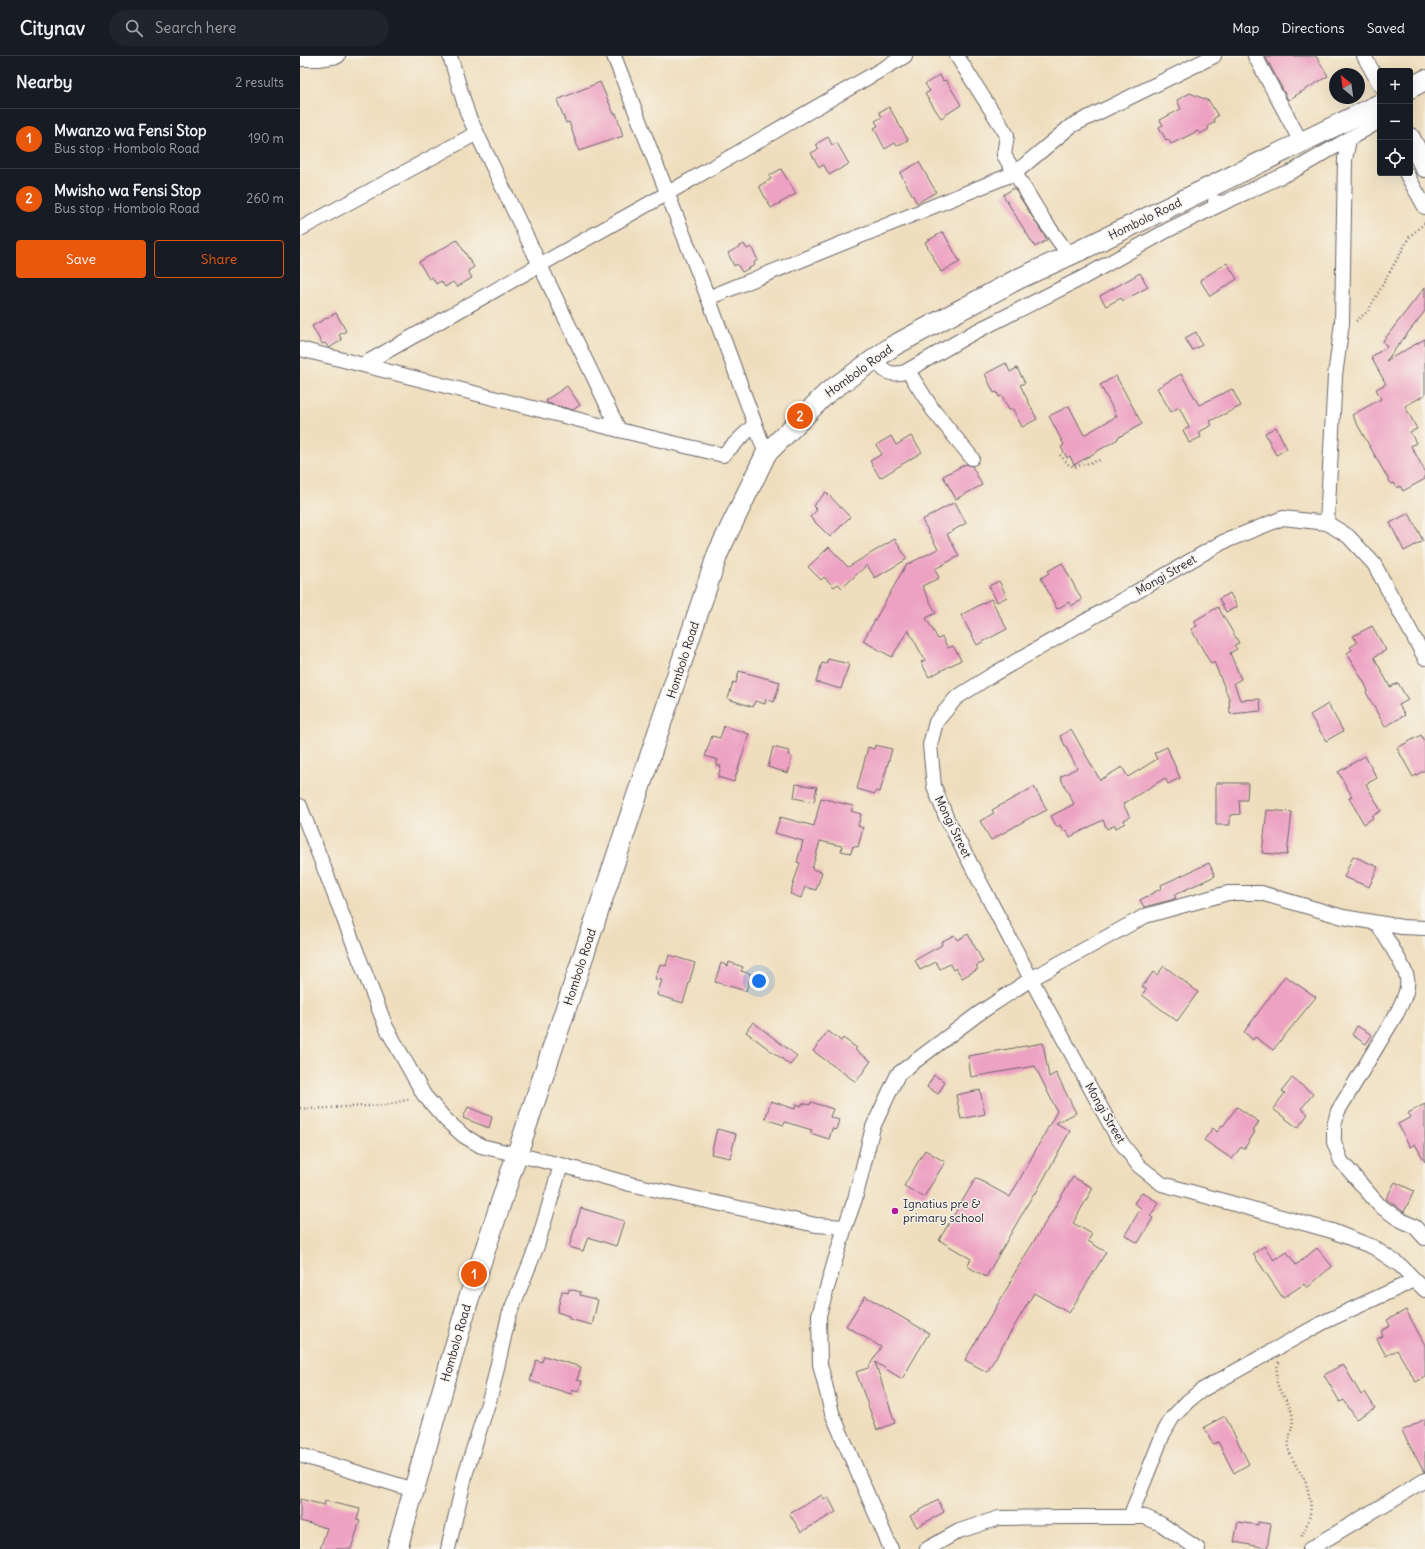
<!DOCTYPE html>
<html lang="en">
<head>
<meta charset="utf-8">
<style>
  body { margin:0; font-family:Delius,sans-serif; background:#20242c; color:#f1f3f6 }
  .controls { position:absolute; right:12px; top:12px; display:grid; overflow:hidden; border-radius:4px; box-shadow:0 4px 16px #0002 }
  .controls button { width:36px; height:36px; display:grid; place-items:center; padding:0; border:0; border-bottom:1px solid #363941; background:#171b24; color:#f1f3f6; font:20px sans-serif }
  .compass { position:absolute; left:1029px; top:12px; width:36px; height:36px; border-radius:50%; background:#171b24; box-shadow:0 4px 16px #0002; rotate:331deg }
  .you { position:absolute; left:459px; top:925px; width:14px; height:14px; margin:-10px; border:3px solid #fff; border-radius:50%; background:#1a73e8; box-shadow:0 0 0 6px #1a73e833 }
  .badge { display:grid; place-items:center; width:26px; height:26px; border-radius:50%; background:#ea580c; color:#fff; font-size:13px; font-weight:700 }
  .pin { position:absolute; translate:-50% -50%; border:2px solid #fff; box-shadow:0 1px 4px #0006 }
  .list { margin:0; padding:0; list-style:none }
  h2 { display:flex; justify-content:space-between; align-items:center; height:52px; margin:0; padding:0 16px; font-size:17px }
  h2 small { font-size:13px; font-weight:400; color:#9ea1a6 }
  .list li { display:grid; grid-template-columns:26px 1fr auto; gap:12px; align-items:center; box-sizing:border-box; height:60px; padding:0 16px; border-top:1px solid #363941 }
  .list b { display:block; font-size:15px; white-space:nowrap }
  .list p { margin:0; font-size:13px; white-space:nowrap; color:#9ea1a6 }
  .list em { font-size:13px; font-style:normal; color:#9ea1a6 }
  .actions { display:flex; gap:8px; padding:12px 16px }
  .actions a { flex:1; padding:9px 0; border:1px solid #ea580c; border-radius:4px; text-align:center; font-size:14px; color:#ea580c }
  .actions .main { background:#ea580c; color:#fff }
  .icon { flex:none; width:22px; height:22px; fill:none; stroke:currentColor; stroke-width:2; stroke-linecap:round; stroke-linejoin:round }
  .map { position:relative; flex:none; width:1125px; height:1493px; overflow:hidden }
  header { display:flex; align-items:center; gap:24px; box-sizing:border-box; height:56px; padding:0 20px; background:#171b24; border-bottom:1px solid #363941 }
  header strong { font-size:19px }
  nav { display:flex; gap:22px; margin-inline-start:auto; font-size:14px }
  .search { width:280px; height:36px; background:#20242c; display:flex; align-items:center; gap:10px; box-sizing:border-box; padding:0 14px; border-radius:22px; color:#9ea1a6; font-size:15px }
  main { display:flex }
  aside { flex:1; background:#171b24 }
  .map>svg:first-child { display:block }
</style>
</head>
<body>
<header>
<strong>Citynav</strong>
<div class="search"><svg class="icon" aria-label="search" viewBox="0 0 24 24"><circle cx="10" cy="10" r="6"/><path d="M15 15l6 6"/></svg>Search here</div>
<nav><a>Map</a><a>Directions</a><a>Saved</a></nav>
</header>
<main>
<aside>
<h2>Nearby<small>2 results</small></h2>
<ul class="list">
<li><span class="badge">1</span><div><b>Mwanzo wa Fensi Stop</b><p>Bus stop · Hombolo Road</p></div><em>190 m</em></li>
<li><span class="badge">2</span><div><b>Mwisho wa Fensi Stop</b><p>Bus stop · Hombolo Road</p></div><em>260 m</em></li>
</ul>
<div class="actions"><a class="main">Save</a><a>Share</a></div>
</aside>
<div class="map">
<svg width="1125" height="1493" viewBox="0 0 1125 1493">
  <rect width="100%" height="100%" fill="#f7f3e8"/>
  <filter id="ink" filterUnits="userSpaceOnUse"><feTurbulence type="fractalNoise" baseFrequency=".025" numOctaves="2"/><feDisplacementMap in="SourceGraphic" scale="8" xChannelSelector="R" yChannelSelector="G"/><feConvolveMatrix kernelMatrix="1 2 1 2 8 2 1 2 1" color-interpolation-filters="sRGB"/></filter>
  <filter id="wash" filterUnits="userSpaceOnUse"><feTurbulence type="fractalNoise" baseFrequency=".012" numOctaves="4" result="noise"/><feDisplacementMap in="SourceGraphic" scale="16" xChannelSelector="R" yChannelSelector="G"/><feGaussianBlur stdDeviation="0.9" result="paint"/><feColorMatrix in="noise" values="0 0 0 0 0 0 0 0 0 0 0 0 0 0 0 0 0 1.4 0 .05"/><feComposite in="paint" operator="in"/></filter>
  <g filter="url(#wash)">
    <rect width="100%" height="100%" fill="#efdebd"/>
    <g id="blocks">
      <g fill="#eda2c2">
        <path d="M965 0H1016L1028 20 988 44Z"/>
        <path d="M640 19 643 25 646 24 661 49 641 62 625 38 630 35 625 28Z"/>
        <path d="M300 26 314 58 316 57 323 80 279 95 269 66 266 67 257 44Z"/>
        <path d="M890 37 909 45 918 60 913 63 915 66 908 70 909 73 900 78 898 75 871 88 868 83 866 84 859 71 863 69 860 64 881 53 877 44Z"/>
        <path d="M589 51 608 84 597 90 595 87 585 93 574 72 578 70 575 65 582 61 579 56Z"/>
        <path d="M528 81 532 89 537 87 549 108 529 119 524 109 519 111 511 97 519 93 516 88Z"/>
        <path d="M619 106 636 136 617 147 600 117Z"/>
        <path d="M481 113 496 138 471 152 459 130 471 123 469 120Z"/>
        <path d="M714 132 747 184 735 191 703 139Z"/>
        <path d="M643 176 660 206 641 216 625 186Z"/>
        <path d="M157 184 174 211 168 215 172 222 157 231 153 226 145 231 141 225 136 228 132 221 129 223 119 206Z"/>
        <path d="M444 188 447 193 451 191 458 204 454 206 455 209 442 216 437 208 434 210 428 197Z"/>
        <path d="M927 207 937 223 910 240 900 224Z"/>
        <path d="M840 217 848 231 823 245 821 242 806 250 800 240Z"/>
        <path d="M1125 231V255L1086 305 1125 283V339L1105 350 1117 373 1110 376 1116 387 1111 390 1125 415V423L1103 435 1100 430 1097 432 1094 427 1091 428 1052 359 1081 343 1076 333 1086 328 1071 301 1087 291 1083 285Z"/>
        <path d="M36 257 46 275 39 279 42 284 29 292 25 287 22 288 12 270Z"/>
        <path d="M896 276 902 289 892 294 885 282Z"/>
        <path d="M706 307 710 316 717 312 725 327 720 329 737 363 722 371 713 353 709 354 702 340 699 341 697 336 694 337 685 318Z"/>
        <path d="M881 318 899 349 932 333 941 350 910 365 912 369 899 376 901 381 889 387 883 374 889 371 879 351 871 356 857 332Z"/>
        <path d="M816 320 842 368 817 382 818 383 774 409 770 400 767 402 761 391 764 389 749 360 769 350 784 379 817 360 800 329Z"/>
        <path d="M267 330 280 349 273 354 247 347 246 344Z"/>
        <path d="M976 371 987 393 976 399 965 377Z"/>
        <path d="M591 380 596 389 611 380 622 396 580 422 570 405 582 398 576 389Z"/>
        <path d="M666 408 672 410 682 429 656 443 643 420Z"/>
        <path d="M526 436 550 461 530 481 510 461 517 454 513 450Z"/>
        <path d="M655 446 666 467 647 478 659 500 635 513 639 522 622 530 636 557 626 562 638 583 642 581 648 592 653 590 661 604 629 621 621 606 625 604 608 574 592 601 563 585 606 509 638 493 622 464Z"/>
        <path d="M1109 457 1123 485 1104 495 1090 467Z"/>
        <path d="M595 483 607 503 575 522 567 509 542 532 538 528 534 531 524 521 521 524 508 511 529 491 548 511Z"/>
        <path d="M762 507 782 544 771 550 769 546 757 553 741 522 749 517 748 515Z"/>
        <path d="M699 525 707 541 697 546 689 530Z"/>
        <path d="M930 537 937 551 926 556 919 543Z"/>
        <path d="M691 543 707 573 677 589 661 559Z"/>
        <path d="M918 551 939 587 934 589 937 593 930 597 941 623 934 627 940 644 960 643 961 655 930 658 929 642 914 606 911 608 891 573 897 570 894 565Z"/>
        <path d="M1072 570 1086 594 1074 601 1090 631 1098 627 1108 644 1099 649 1105 659 1085 671 1066 636 1068 635 1065 628 1047 597 1052 594 1050 591 1057 587 1053 580Z"/>
        <path d="M528 603 549 608 541 633 516 626 522 607 526 608Z"/>
        <path d="M439 615 480 626 474 646 466 643 465 648 455 645 453 651 428 643 433 626 436 627Z"/>
        <path d="M1028 648 1043 675 1026 685 1010 659Z"/>
        <path d="M424 670 449 678 434 726 418 721 421 710 416 709 418 704 405 700 412 680 420 682Z"/>
        <path d="M771 673 800 724 822 711 828 721 857 703 854 697 867 691 880 722 868 728 865 722 823 748 830 761 824 764 825 767 816 772 815 769 807 773 803 764 770 781 766 774 764 776 760 769 757 771 751 760 774 748 760 721 777 712 760 680Z"/>
        <path d="M1121 679 1125 687V714L1113 721 1097 692Z"/>
        <path d="M575 689 592 693 580 736 576 735 575 738 557 733 568 691 574 693Z"/>
        <path d="M473 691 489 695 488 699 492 701 488 717 468 711Z"/>
        <path d="M1065 700 1077 722 1066 728 1081 755 1072 760 1073 762 1064 768 1049 742 1052 740 1038 716Z"/>
        <path d="M916 727H948L947 744H939L940 758 930 759V769H916Z"/>
        <path d="M496 728 517 731 514 746 494 742Z"/>
        <path d="M734 731 747 754 733 761V760L691 784 680 765 694 757 692 754Z"/>
        <path d="M521 742 553 750 551 755 561 758 558 770 563 772 558 791 553 790 551 797 541 795 542 790 520 785 512 813 522 816 516 834 505 831 501 842 490 838 500 807 497 806 503 785 475 777 480 761 514 770Z"/>
        <path d="M967 754 992 756 987 799 962 797Z"/>
        <path d="M1053 800 1078 811 1069 831 1044 821Z"/>
        <path d="M909 807 915 820 874 839 876 842 871 844 844 851 840 844 862 832 861 829Z"/>
        <path d="M668 878 683 906 676 910 678 913 662 922 656 912 653 914 650 908 640 913 636 906 620 914 615 904 642 889 641 886 654 879 657 884Z"/>
        <path d="M369 899 395 907 383 947 357 939 362 924 355 923 360 908 366 910Z"/>
        <path d="M429 906 443 911 441 915 451 918 446 935 415 926 421 907 428 910Z"/>
        <path d="M864 910 898 936 877 965 842 939 846 933 842 931 853 916 857 919Z"/>
        <path d="M985 920 1016 941 973 994 955 981 953 984 944 976Z"/>
        <path d="M453 966 497 1000 490 1009 446 976Z"/>
        <path d="M1057 970 1072 979 1066 988 1052 979Z"/>
        <path d="M528 975 541 985 543 982 557 992 555 994 571 1005 556 1026 513 995Z"/>
        <path d="M743 987 749 1021 756 1017 776 1057 756 1067 770 1075 736 1137H734L686 1221 667 1210 671 1203 639 1184 676 1122 710 1141 757 1055 735 1010 671 1021 668 1000Z"/>
        <path d="M634 1019 645 1026 638 1038 627 1031Z"/>
        <path d="M992 1022 1013 1038 1001 1053 1008 1058 998 1072 973 1053 985 1037 982 1035Z"/>
        <path d="M680 1034 685 1058 661 1063 656 1039Z"/>
        <path d="M471 1045 495 1053 496 1048 502 1050V1047L510 1049 511 1046 533 1053 530 1061 539 1064 536 1074 532 1073 529 1083 510 1077 512 1074 485 1066 484 1069 465 1063Z"/>
        <path d="M1125 1048V1106L1115 1088 1110 1091 1098 1068 1111 1061 1108 1057Z"/>
        <path d="M168 1051 192 1061 189 1072 163 1062Z"/>
        <path d="M937 1051 959 1066 953 1075 955 1076 944 1093 941 1091 932 1103 904 1084 913 1072 917 1076 922 1069 923 1070Z"/>
        <path d="M417 1073 436 1078 430 1102 411 1098Z"/>
        <path d="M625 1094 645 1106 624 1141 604 1130Z"/>
        <path d="M773 1121 793 1132 773 1167 792 1178 788 1185 806 1196 769 1257 734 1237 687 1316 665 1304 712 1224 711 1223Z"/>
        <path d="M1095 1126 1114 1135 1104 1156 1086 1143Z"/>
        <path d="M842 1136 859 1147 850 1160 853 1162 838 1187 825 1179 841 1152 834 1147Z"/>
        <path d="M281 1152 324 1165 316 1190 288 1181 283 1195 269 1191Z"/>
        <path d="M964 1190 974 1204 977 1201 978 1202 987 1196 996 1209 1017 1192 1032 1210 1007 1232 1004 1228 983 1242 953 1198Z"/>
        <path d="M269 1233 281 1236 280 1239 298 1244 292 1269 269 1263V1260L257 1256 262 1235 268 1237Z"/>
        <path d="M565 1240 629 1277 602 1323 575 1306 595 1367 577 1374 556 1316 568 1312 581 1291 546 1270Z"/>
        <path d="M1106 1254 1125 1289V1321L1116 1326 1097 1294 1086 1300 1077 1283 1083 1280 1081 1275 1090 1270 1087 1264Z"/>
        <path d="M244 1300 281 1311 277 1324 282 1325 278 1336 272 1334 271 1338 230 1325 236 1304 242 1306Z"/>
        <path d="M1043 1308 1061 1339 1065 1336 1075 1352 1056 1363 1044 1344 1040 1346 1024 1319Z"/>
        <path d="M925 1360 949 1408 934 1417 918 1386 913 1388 904 1371Z"/>
        <path d="M1125 1363V1416H1124L1102 1375Z"/>
        <path d="M522 1439 524 1443 528 1441 536 1456 501 1476 489 1457Z"/>
        <path d="M0 1443 24 1449 25 1445 60 1453 57 1464 60 1465 51 1493H20L27 1472 0 1465Z"/>
        <path d="M638 1444 644 1456 617 1471 610 1460Z"/>
        <path d="M938 1466 958 1469V1466L971 1468 967 1492 934 1486Z"/>
      </g>
    </g>
  </g>
  <g filter="url(#ink)">
    <use href="#blocks" fill-opacity="0" stroke="#6a6468" stroke-width="1"/>
    <g fill="none" stroke-linecap="round" stroke-linejoin="round">
      <defs>
        <g id="street">
          <path d="M150 0 168 59 319 374"/>
          <path d="M314 0 412 252 466 398"/>
          <path d="M657 0 707 79 704 99 743 163 769 199"/>
          <path d="M955 0 1001 86"/>
          <path d="M1064 0 1080 29"/>
          <path d="M0 3H19L38 0"/>
          <path d="M1106 117 1125 151"/>
          <path d="M915 146 923 147 993 115 1080 65"/>
          <path d="M0 173 177 77"/>
          <path d="M408 242 715 117 771 70 914 0"/>
          <path d="M0 293 319 374 423 399 455 368"/>
          <path d="M575 303C584 316 589 320 605 316L671 278 784 221 868 174 923 147"/>
          <path d="M64 308 368 137 605 0"/>
          <path d="M608 315 633 354 672 402"/>
          <path d="M1027 467 1035 320 1042 267 1045 103 1049 84"/>
          <path d="M1125 602 1074 508 1048 480 1027 467 983 462 923 486 692 619 656 642 636 666 630 689 634 730 646 761 731 923 817 1081 839 1110 862 1128 1032 1175 1073 1191 1101 1210 1125 1234"/>
          <path d="M0 750 86 971 124 1039 146 1064 164 1080 181 1090 261 1109 330 1128 516 1169 545 1171"/>
          <path d="M1077 867C1084 879 1105 910 1107 922 1109 934 1102 946 1097 957L1038 1055 1034 1070V1086L1041 1105 1079 1149 1097 1162 1115 1171 1125 1182"/>
          <path d="M0 1399 114 1434"/>
          <path d="M830 1461 863 1378 872 1362 888 1345 902 1334 1024 1266 1115 1224"/>
          <path d="M148 1493 166 1416 191 1338 209 1259 237 1190 261 1109"/>
          <path d="M591 1493 532 1357 520 1308 519 1259 545 1171 555 1143 573 1071 598 1018 678 958 731 923 845 860 928 837H961L1043 861 1102 871 1125 872"/>
          <path d="M627 1493 659 1475 699 1462 764 1461H845L861 1468 898 1493"/>
          <path d="M1010 1493 1125 1424"/>
        </g>
        <g id="secondary">
          <path d="M1110 32 1125 24"/>
          <path d="M1110 82 1125 111"/>
          <path d="M97 1493 168 1245 418 497 466 398 527 337 593 290 718 223 781 194 1080 48"/>
        </g>
      </defs>
      <use href="#street" stroke="#6a6468" stroke-width="16"/>
      <use href="#secondary" stroke="#6a6468" stroke-width="22"/>
      <g stroke="#6a6468" stroke-width="2.5" stroke-dasharray="1 3" stroke-linecap="butt">
        <path d="M1056 265 1068 255 1110 180 1125 167"/>
        <path d="M760 399 768 408 774 411 800 404"/>
        <path d="M0 1052 8 1053 86 1049 110 1043"/>
        <path d="M979 1306C970 1332 985 1336 992 1357 995 1369 987 1382 989 1394 991 1403 998 1412 1003 1421 1006 1425 1007 1430 1008 1435 1014 1456 1009 1463 1001 1482"/>
      </g>
      <use href="#street" stroke="#fff" stroke-width="14"/>
      <use href="#secondary" stroke="#fff" stroke-width="20"/>
    </g>
  </g>
  <circle fill="#b5179e" stroke="#f7f3e8" stroke-width="1.5" cx="595" cy="1155" r="4"/>
  <g text-anchor="middle" stroke-width="3" stroke-linejoin="round" paint-order="stroke">
    <g font-size="12" fill="#22223b" stroke="#f7f3e8">
      <text transform="translate(845 163) rotate(-26)" y="4">Hombolo Road</text>
      <text transform="translate(559 315) rotate(-36)" y="4">Hombolo Road</text>
      <text transform="translate(866 519) rotate(-30)" y="4">Mongi Street</text>
      <text transform="translate(383 604) rotate(-72)" y="4">Hombolo Road</text>
      <text transform="translate(653 771) rotate(64)" y="4">Mongi Street</text>
      <text transform="translate(280 911) rotate(-72)" y="4">Hombolo Road</text>
      <text transform="translate(805 1057) rotate(60)" y="4">Mongi Street</text>
      <text transform="translate(156 1287) rotate(-74)" y="4">Hombolo Road</text>
    </g>
    <g font-size="12" fill="#22223b" stroke="#f7f3e8" text-anchor="start">
      <text x="603" y="1152">Ignatius pre &amp;<tspan x="603" dy="14">primary school</tspan></text>
    </g>
  </g>
</svg>
<div class="controls">
<button>+</button>
<button>−</button>
<button><svg class="icon" aria-label="locate" viewBox="0 0 24 24"><circle cx="12" cy="12" r="6"/><path d="M12 2v4M12 18v4M2 12h4M18 12h4"/></svg></button>
</div>
<svg class="compass" viewBox="-18 -18 36 36"><path d="M0-13l5 13h-10z" fill="#e53935"/><path d="M0 13l5-13h-10z" fill="#9ea1a6"/></svg>
<div class="you"></div>
<div class="pin badge" style="left:174px;top:1218px">1</div>
<div class="pin badge" style="left:500px;top:360px">2</div>
</div>
</main>
</body>
</html>
